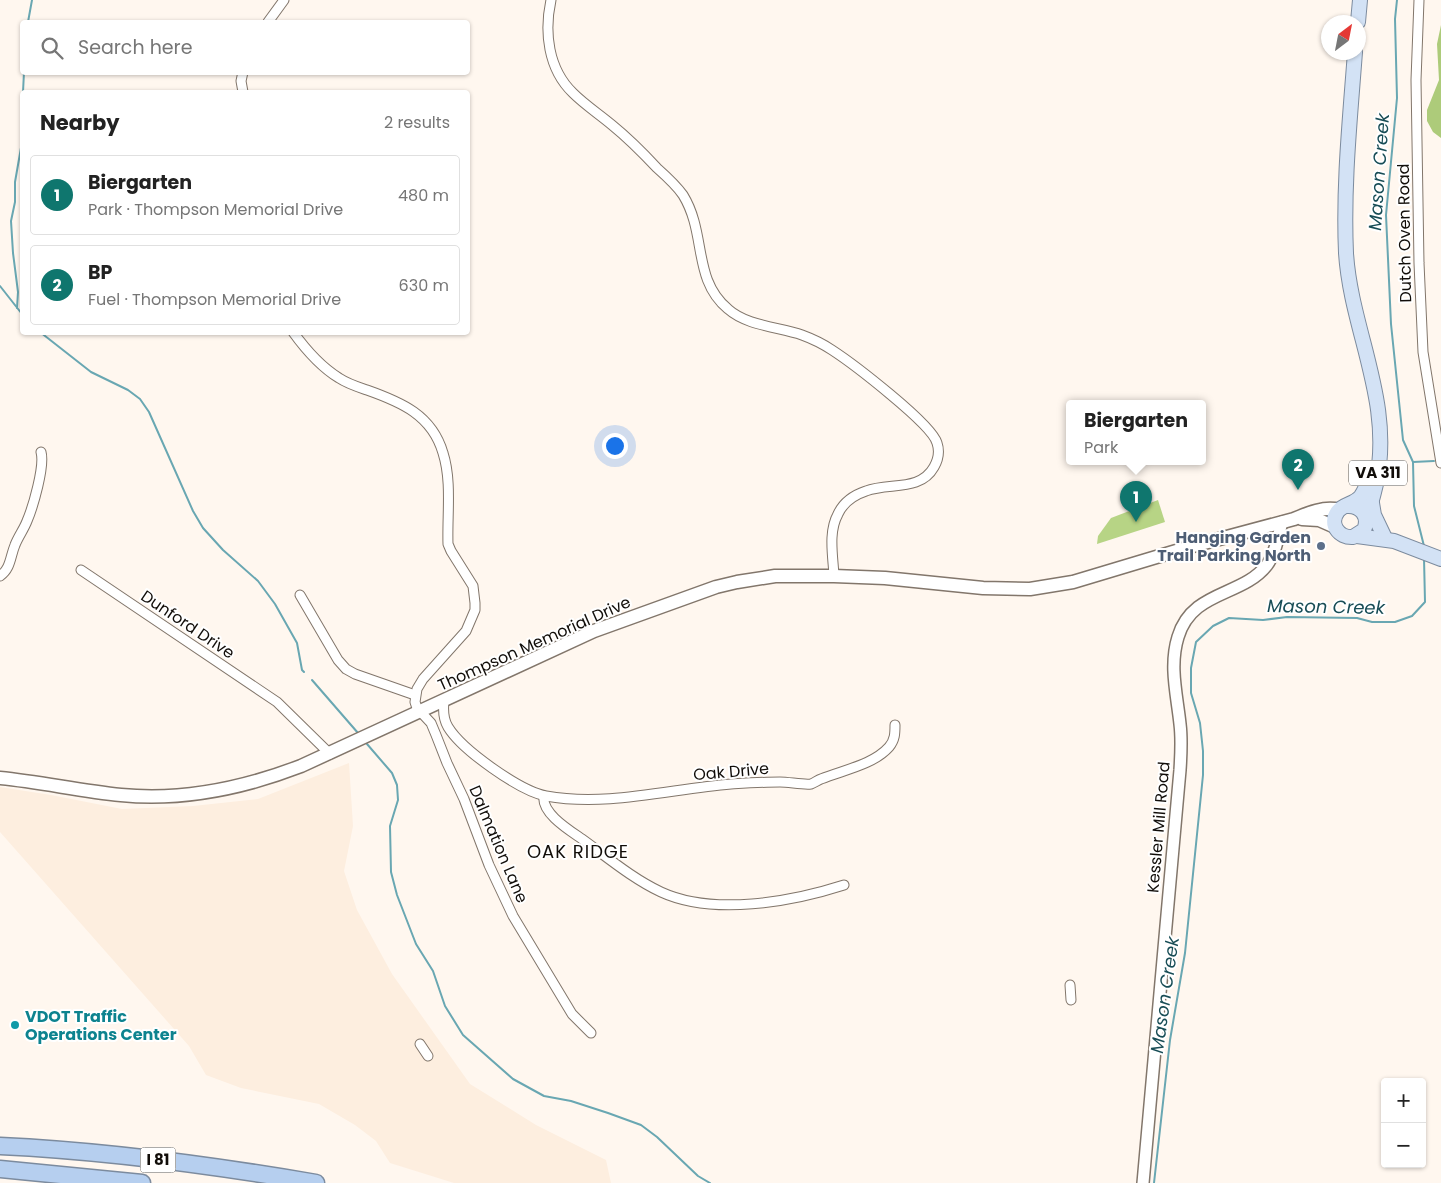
<!DOCTYPE html>
<html lang="en">
<head>
<meta charset="utf-8">
<style>
  body { margin:0; font-family:Poppins,sans-serif; background:#f2f2f2; color:#222 }
  .controls { position:absolute; right:15px; bottom:15px; display:grid; overflow:hidden; border-radius:5px; box-shadow:0 1px 4px #0004 }
  .controls button { width:45px; height:45px; display:grid; place-items:center; padding:0; border:0; border-bottom:1px solid #e0e0e0; background:#fff; color:#222; font:25px sans-serif }
  .compass { position:absolute; left:1321px; top:15px; width:45px; height:45px; border-radius:50%; background:#fff; box-shadow:0 1px 4px #0004; rotate:32deg }
  .you { position:absolute; left:614px; top:445px; width:18px; height:18px; margin:-12px; border:4px solid #fff; border-radius:50%; background:#1a73e8; box-shadow:0 0 0 8px #1a73e833 }
  .badge { display:grid; place-items:center; width:32px; height:32px; border-radius:50%; background:#0f766e; color:#fff; font-size:16px; font-weight:700 }
  .pin { position:absolute; translate:-50% -41px; filter:drop-shadow(0 1px 2px #0008) }
  .pin::after { content:''; position:absolute; top:26px; width:18px; height:15px; background:inherit; clip-path:polygon(0 0,100% 0,50% 100%) }
  .popup { position:absolute; left:1066px; top:400px; width:140px; height:65px; box-sizing:border-box; display:grid; place-content:center; border-radius:5px; background:#fff; filter:drop-shadow(0 1px 4px #0005); font-size:16px; white-space:nowrap; color:#767676 }
  .popup b { font-size:19px; color:#222 }
  .popup::after { content:''; position:absolute; left:50%; top:100%; margin-left:-10px; border:10px solid transparent; border-top-color:#fff }
  .list { margin:0; padding:0; list-style:none }
  h2 { display:flex; justify-content:space-between; align-items:center; height:65px; margin:0; padding:0 20px; font-size:21px }
  h2 small { font-size:16px; font-weight:400; color:#767676 }
  .list li { display:grid; grid-template-columns:32px 1fr auto; gap:15px; align-items:center; box-sizing:border-box; height:80px; margin:0 10px 10px; padding:0 10px; border:1px solid #e0e0e0; border-radius:5px }
  .list b { display:block; font-size:19px; white-space:nowrap }
  .list p { margin:0; font-size:16px; white-space:nowrap; color:#767676 }
  .list em { font-size:16px; font-style:normal; color:#767676 }
  .icon { flex:none; width:28px; height:28px; fill:none; stroke:currentColor; stroke-width:2; stroke-linecap:round; stroke-linejoin:round }
  .map { position:relative; flex:none; width:1441px; height:1183px; overflow:hidden }
  .search { position:absolute; background:#fff; box-shadow:0 1px 4px #0004; left:20px; top:20px; width:450px; height:55px; display:flex; align-items:center; gap:12px; box-sizing:border-box; padding:0 18px; border-radius:5px; color:#767676; font-size:19px }
  .panel { position:absolute; background:#fff; box-shadow:0 1px 4px #0004; left:20px; top:90px; width:450px; height:245px; border-radius:5px }
  .map>svg:first-child { display:block }
</style>
</head>
<body>
<div class="map">
<svg width="1441" height="1183" viewBox="0 0 1441 1183">
  <rect width="100%" height="100%" fill="#fff7ef"/>
  <path fill="#fdeedf" d="M349 763 353 826 344 871 357 910 392 974 470 1084 536 1125 606 1160 611 1183H454L390 1163 376 1141 355 1125 319 1104 241 1088 206 1075 189 1046 0 832V787L51 795 122 809 193 806 258 799Z"/>
  <path fill="#b7d485" d="M1158 500 1165 522 1097 544 1098 536 1111 518Z"/>
  <path fill="#adcb7a" d="M1441 25V138L1433 132 1427 121V110L1439 80 1437 44Z"/>
  <g fill="none" stroke-linecap="round" stroke-linejoin="round">
    <g stroke="#69a7b2" stroke-width="2">
      <path d="M1397 0 1395 19 1397 98 1386 215 1391 324 1403 440 1413 462 1414 506 1424 546"/>
      <path d="M28 22 32 0"/>
      <path d="M23 92 24 72"/>
      <path d="M0 286 22 314"/>
      <path d="M17 308 18 292 13 253 11 221 15 202V182L22 142"/>
      <path d="M40 332 91 372 128 390 140 399 149 412 193 511 203 528 223 550 258 581 275 604 297 643 302 670 304 672"/>
      <path d="M1413 462 1434 461"/>
      <path d="M312 680 358 733"/>
      <path d="M367 744 392 773 397 785 398 800 390 826 391 872 397 895 416 944 433 971 445 1006 463 1035 513 1079 544 1096 571 1101 608 1113 641 1125 657 1137 698 1176 710 1183"/>
      <path d="M1154 1183 1170 1040 1185 953 1203 775V751L1200 723 1191 693V668L1196 642 1213 626 1229 618 1263 620 1287 617 1357 618 1372 622H1395L1412 616 1425 602 1424 558"/>
    </g>
    <defs>
      <g id="minor">
        <path d="M551 0C544 32 548 69 573 93 585 105 599 114 612 125 628 138 643 153 657 168 666 176 676 185 683 195 707 234 692 279 728 309 747 326 779 327 802 335 813 339 823 344 832 350 852 363 932 424 937 443 940 452 938 460 934 467 920 492 889 482 866 491 854 495 843 503 838 514 828 532 833 556 834 576"/>
        <path d="M1419 0 1416 80 1419 263 1423 352 1441 463"/>
        <path d="M268 22 284 0"/>
        <path d="M243 92 241 81 243 72"/>
        <path d="M293 332C306 350 321 367 339 378 348 384 358 387 367 390 401 402 432 415 443 453 452 481 447 515 448 544L451 551 473 586 475 603V610L466 631 423 679 417 689 415 702 417 708 431 723 436 735 447 763 464 799 489 865 513 916 572 1014 591 1033"/>
        <path d="M81 570 277 702 330 754"/>
        <path d="M0 576C11 568 10 557 15 545 18 537 24 529 27 521 33 507 45 466 41 452"/>
        <path d="M300 595 338 660 346 669 355 674 415 695"/>
        <path d="M444 701C443 710 443 719 448 727 462 750 520 791 546 796 607 807 670 789 731 784 748 783 764 782 780 782 789 782 803 785 811 784 814 783 818 780 821 779 843 770 873 765 889 747 895 740 895 733 895 725"/>
        <path d="M544 796C541 813 569 830 582 839 607 857 633 879 661 892 713 916 791 902 844 885"/>
        <path d="M1070 985 1071 1000"/>
        <path d="M420 1044 428 1056"/>
      </g>
      <path id="tertiary" d="M1143 1183 1180 770C1181 755 1182 740 1180 724 1177 695 1169 666 1178 637 1192 590 1242 597 1267 565 1276 553 1278 536 1282 522"/>
      <g id="secondary">
        <path d="M1302 519 1319 520 1335 527"/>
        <path d="M0 778C41 782 80 791 121 795 182 801 244 788 301 766L594 631 716 587 737 582 775 576H834L885 578 983 588 1030 589 1073 582 1193 546 1294 519C1308 513 1325 506 1339 510"/>
      </g>
      <g id="primary">
        <path d="M1358 22 1360 0"/>
        <path d="M1355 52C1350 119 1343 186 1346 253 1351 331 1394 402 1376 484 1373 496 1372 504 1365 515"/>
        <path d="M1372 503 1374 515 1384 536"/>
        <path d="M1347 506C1361 505 1370 517 1364 530L1353 537C1339 538 1328 524 1338 511 1344 504 1355 504 1361 496 1366 489 1369 479 1372 471"/>
        <path d="M1357 536 1394 541 1441 559"/>
      </g>
      <g id="motorway">
        <path d="M0 1146C106 1151 211 1165 316 1183"/>
        <path d="M0 1169 142 1183"/>
      </g>
    </defs>
    <use href="#minor" stroke="#82766b" stroke-width="11"/>
    <use href="#tertiary" stroke="#82766b" stroke-width="14"/>
    <use href="#secondary" stroke="#82766b" stroke-width="15"/>
    <use href="#primary" stroke="#7c8b9e" stroke-width="16"/>
    <use href="#motorway" stroke="#7c8b9e" stroke-width="19"/>
    <use href="#minor" stroke="#fff" stroke-width="9"/>
    <use href="#tertiary" stroke="#fff" stroke-width="11"/>
    <use href="#secondary" stroke="#fff" stroke-width="12"/>
    <use href="#primary" stroke="#d3e2f5" stroke-width="14"/>
    <use href="#motorway" stroke="#b6cfef" stroke-width="16"/>
  </g>
  <circle fill="#5c6f8a" stroke="#fff" stroke-width="2" cx="1321" cy="546" r="5"/>
  <circle fill="#0f9aa8" stroke="#fff" stroke-width="2" cx="15" cy="1025" r="5"/>
  <g text-anchor="middle" stroke-width="4" stroke-linejoin="round" paint-order="stroke">
    <g fill="#fff" stroke="#585653" stroke-width="1">
      <rect x="1349" y="460.5" width="58" height="25" rx="4"/>
      <rect x="140.5" y="1147.5" width="35" height="25" rx="4"/>
    </g>
    <g font-size="15" font-weight="bold" fill="#110d09">
      <text x="1378" y="478">VA 311</text>
      <text x="158" y="1165">I 81</text>
    </g>
    <g font-size="16" fill="#110d09" stroke="#fff">
      <text transform="translate(1404 233) rotate(-91)" y="6">Dutch Oven Road</text>
      <text transform="translate(188 624) rotate(34)" y="6">Dunford Drive</text>
      <text transform="translate(534 643) rotate(-24)" y="6">Thompson Memorial Drive</text>
      <text transform="translate(731 771) rotate(-5)" y="6">Oak Drive</text>
      <text transform="translate(1158 827) rotate(-85)" y="6">Kessler Mill Road</text>
      <text transform="translate(499 844) rotate(67)" y="6">Dalmation Lane</text>
    </g>
    <g font-size="16" font-weight="bold" fill="#4e5e75" stroke="#fff" text-anchor="end">
      <text x="1311" y="543">Hanging Garden<tspan x="1311" dy="18">Trail Parking North</tspan></text>
    </g>
    <g font-size="16" font-weight="bold" fill="#0d838f" stroke="#fff" text-anchor="start">
      <text x="25" y="1022">VDOT Traffic<tspan x="25" dy="18">Operations Center</tspan></text>
    </g>
    <g font-size="18" font-style="italic" fill="#184d56" stroke="#fff">
      <text transform="translate(1379 172) rotate(-86)" y="6">Mason Creek</text>
      <text transform="translate(1326 607) rotate(1)" y="6">Mason Creek</text>
      <text transform="translate(1165 995) rotate(-82)" y="6">Mason Creek</text>
    </g>
    <g font-size="18" letter-spacing="1" fill="#110d09" stroke="#fff">
      <text x="578" y="858">OAK RIDGE</text>
    </g>
  </g>
</svg>
<div class="controls">
<button>+</button>
<button>−</button>
</div>
<svg class="compass" viewBox="-18 -18 36 36"><path d="M0-13l5 13h-10z" fill="#e53935"/><path d="M0 13l5-13h-10z" fill="#767676"/></svg>
<div class="you"></div>
<div class="pin badge" style="left:1136px;top:522px">1</div>
<div class="popup"><b>Biergarten</b>Park</div>
<div class="pin badge" style="left:1298px;top:490px">2</div>
<div class="search"><svg class="icon" aria-label="search" viewBox="0 0 24 24"><circle cx="10" cy="10" r="6"/><path d="M15 15l6 6"/></svg>Search here</div>
<section class="panel">
<h2>Nearby<small>2 results</small></h2>
<ul class="list">
<li><span class="badge">1</span><div><b>Biergarten</b><p>Park · Thompson Memorial Drive</p></div><em>480 m</em></li>
<li><span class="badge">2</span><div><b>BP</b><p>Fuel · Thompson Memorial Drive</p></div><em>630 m</em></li>
</ul>
</section>
</div>
</body>
</html>
